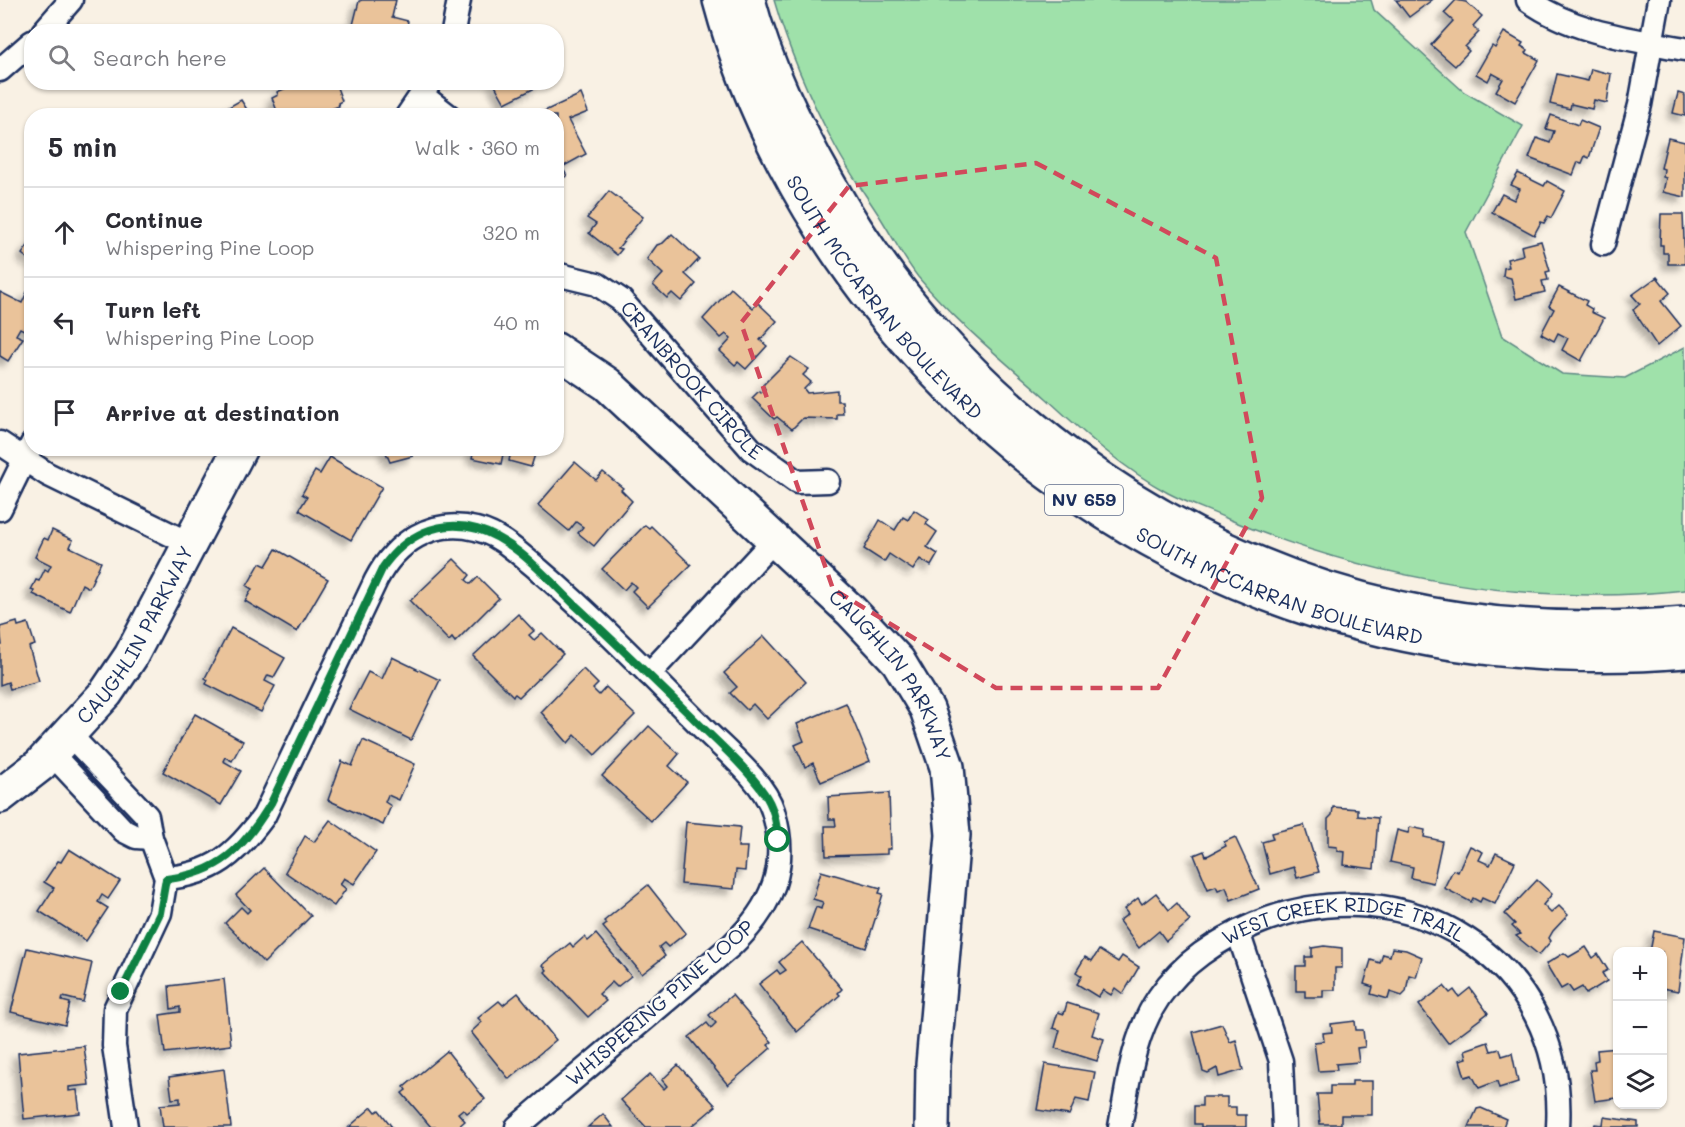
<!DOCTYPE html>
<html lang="en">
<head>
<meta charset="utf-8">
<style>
  body { margin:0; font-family:Mali,sans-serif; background:#f7f7f7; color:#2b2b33 }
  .controls { position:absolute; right:18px; bottom:18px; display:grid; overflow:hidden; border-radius:12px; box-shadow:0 2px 4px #0004 }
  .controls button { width:54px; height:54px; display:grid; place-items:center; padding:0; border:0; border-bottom:2px solid #e1e1e2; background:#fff; color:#2b2b33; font:30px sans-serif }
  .stop { position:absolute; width:18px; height:18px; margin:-14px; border:4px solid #0b8043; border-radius:50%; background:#fff }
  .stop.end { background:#0b8043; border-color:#fff; box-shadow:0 2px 6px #0008 }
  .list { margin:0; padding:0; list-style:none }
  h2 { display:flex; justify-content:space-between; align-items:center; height:78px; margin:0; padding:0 24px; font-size:26px }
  h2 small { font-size:20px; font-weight:400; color:#7c7c81 }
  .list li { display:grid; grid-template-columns:39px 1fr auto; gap:18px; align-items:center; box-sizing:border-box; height:90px; padding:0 24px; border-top:2px solid #e1e1e2 }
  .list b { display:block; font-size:22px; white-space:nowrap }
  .list p { margin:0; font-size:20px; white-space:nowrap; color:#7c7c81 }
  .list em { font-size:20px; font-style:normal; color:#7c7c81 }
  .icon { flex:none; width:33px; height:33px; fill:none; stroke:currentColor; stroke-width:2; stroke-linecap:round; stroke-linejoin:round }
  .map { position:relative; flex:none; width:1685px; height:1127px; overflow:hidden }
  .search { position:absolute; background:#fff; box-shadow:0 2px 4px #0004; left:24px; top:24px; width:540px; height:66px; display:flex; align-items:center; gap:15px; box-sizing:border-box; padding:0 21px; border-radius:24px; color:#7c7c81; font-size:22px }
  .panel { position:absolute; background:#fff; box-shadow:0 2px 4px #0004; left:24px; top:108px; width:540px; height:348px; border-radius:24px }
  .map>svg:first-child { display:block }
</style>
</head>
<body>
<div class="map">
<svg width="1685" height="1127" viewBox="0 0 1685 1127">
  <defs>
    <filter id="shadow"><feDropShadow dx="-5.5" dy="5.5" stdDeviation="3" flood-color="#0004"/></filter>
  </defs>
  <rect width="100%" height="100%" fill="#f9f1e4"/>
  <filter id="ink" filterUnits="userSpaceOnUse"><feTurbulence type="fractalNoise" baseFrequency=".0167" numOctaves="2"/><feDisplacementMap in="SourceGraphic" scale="12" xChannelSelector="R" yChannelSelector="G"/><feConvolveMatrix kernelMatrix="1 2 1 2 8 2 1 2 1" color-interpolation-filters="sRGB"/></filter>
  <g filter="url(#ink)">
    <path fill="#9fe1aa" stroke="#5d8884" stroke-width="1.5" d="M774 0H1371L1374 10 1464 92 1523 126 1466 232 1502 336 1562 374 1625 378 1685 347V590C1531 607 1370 579 1228 519 1208 510 1187 503 1168 493 1122 468 1085 434 1047 399 1003 360 956 322 918 277 904 259 892 236 880 217 864 192 846 168 833 142 809 97 788 48 774 0Z"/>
    <g fill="#eac39a" stroke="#1b2f5e" stroke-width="1.5" filter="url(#shadow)">
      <path d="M362 0H396L392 17 408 21 406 32H355L356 25H353L359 1Z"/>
      <path d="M1396 0H1432L1409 17Z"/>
      <path d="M1456 0 1466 2 1482 16 1473 26 1479 32 1465 47 1469 51 1455 66 1431 45 1453 21 1444 13Z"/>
      <path d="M1504 32 1523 43 1521 46 1528 50 1526 53 1539 60 1515 102 1496 91 1503 79 1492 73 1488 81 1476 74 1492 46 1495 48Z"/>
      <path d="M1591 69 1611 74 1607 103 1594 100 1592 109 1571 104 1570 109 1550 104 1557 74 1588 81Z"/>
      <path d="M300 82 302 85 308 82H335L342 101 338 103 339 106 323 112 325 116H279L272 98 278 95 277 92Z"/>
      <path d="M493 82H537V87L505 103Z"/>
      <path d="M1678 93 1685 95V116L1673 113Z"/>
      <path d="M581 94 588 112 568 120 586 154 562 167 567 176 556 181V116H534Z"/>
      <path d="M241 100 251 116H220L228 111 227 108Z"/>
      <path d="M1551 115 1578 125 1580 120 1599 128 1589 158 1585 156 1582 163 1578 162 1573 175 1529 158 1537 138 1550 143 1554 131 1546 129Z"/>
      <path d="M1668 138 1685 142V197L1663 192 1666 178 1663 177 1664 169 1661 168Z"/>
      <path d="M1518 173 1544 186 1547 181 1565 191 1551 218 1548 216 1544 223 1541 222 1534 235 1492 212 1502 194 1514 200 1520 189 1511 185Z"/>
      <path d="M609 191 643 217 618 248 622 249 617 255 589 233 596 224 587 218Z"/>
      <path d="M1661 214H1683L1685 264H1668V253H1663V245H1660Z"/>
      <path d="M672 234 699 259 685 274 696 284 681 301 672 293 667 298 653 285 663 274 647 259 657 245 663 243Z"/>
      <path d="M32 240V262L22 254Z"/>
      <path d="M1541 241 1550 271 1546 272 1548 280 1542 281 1545 292 1516 299 1511 278 1503 276 1504 268 1509 267 1507 259 1523 255 1521 246Z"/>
      <path d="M1657 277 1670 293 1661 301 1681 326 1657 346 1633 310 1640 304 1632 295Z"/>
      <path d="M1559 287 1587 301 1585 305 1592 309 1591 312 1604 318 1581 361 1562 350 1568 338 1558 333 1554 341 1541 334 1554 309 1549 306Z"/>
      <path d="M731 288 753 308 758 303 777 321 760 340 767 346 746 369 738 362 735 365 720 351 731 339 726 334 721 338 703 319Z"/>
      <path d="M0 292 22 303 27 292 32 294V334L20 328 16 335 23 338 8 361 0 356Z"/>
      <path d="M791 357 809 369 803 375 811 382 804 389 807 393 837 390V401H842L843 414H837V419L803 418 792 429 777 417 774 419 752 398 759 391 761 393 765 389 763 385Z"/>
      <path d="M384 448H411L413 456 390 462Z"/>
      <path d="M474 448H537L531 467 509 461 510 456 503 454 501 464 472 458Z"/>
      <path d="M330 457 382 487 351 540 299 510 307 497 302 494 315 471 320 474Z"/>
      <path d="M575 462 596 480 603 472 623 488 621 490 632 501 594 546 578 533 583 527 576 522 569 531 538 505Z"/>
      <path d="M914 510 929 520 926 524 937 532 927 547 938 554 931 566 920 559 913 570 889 554 884 562 864 549 880 520 895 530 903 517 908 520Z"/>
      <path d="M645 525 649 528 651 526 691 565 648 607 632 591 636 587 631 582 624 590 602 569Z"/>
      <path d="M52 530 73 540 70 547 101 562 89 588 82 584 70 612 33 594 34 591 31 590 36 580 39 581 45 569 48 571 51 565 35 557 44 538 48 540Z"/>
      <path d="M276 549 328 579 297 632 245 601 252 589 247 586 260 563 266 566Z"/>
      <path d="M454 559 470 575 466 580 471 584 478 577 499 598 455 642 452 638 449 641 410 601Z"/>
      <path d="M518 614 534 631 529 635 534 640 542 633 563 654 519 697 515 694 513 696 473 656Z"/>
      <path d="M17 622 18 626 28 623 35 645 29 647 39 681 10 689 8 682 0 685V645H2L0 627Z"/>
      <path d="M231 628 285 658 274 677 268 675 265 681 275 686 261 712 206 684 208 680 205 678Z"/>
      <path d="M764 636 806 682 767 719 753 704 747 710 730 693 737 687 724 673Z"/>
      <path d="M392 657 440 680 411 740 349 709 368 672 382 679Z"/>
      <path d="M583 669 598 684 593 689 599 695 606 687 635 715 595 755 575 735 568 743 541 712Z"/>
      <path d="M846 703 870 761 821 782 813 763 805 767 795 745 804 741 797 724Z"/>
      <path d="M195 714 243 741 232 761 225 757 223 761 241 771 221 805 163 772Z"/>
      <path d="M649 726 679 754 669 766 687 782 651 821 602 776Z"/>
      <path d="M363 740 415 764 399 800 388 795 385 802 391 806 383 825 328 800 342 761 352 766Z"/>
      <path d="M889 793 891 849H887V854L826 856 825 826H836L835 819H829L828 797Z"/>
      <path d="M1333 807 1358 809V816L1378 818 1374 869 1344 865 1345 852 1337 851V847L1328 846V819L1332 815Z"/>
      <path d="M330 820 376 852 354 884 344 878 340 884 346 889 334 906 285 872 305 836 314 842Z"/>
      <path d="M686 822 740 827 738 847H747L745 871 736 870 734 889 681 884Z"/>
      <path d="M1304 825 1319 872 1297 878 1294 867 1270 874 1262 842 1273 839 1271 833Z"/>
      <path d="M1410 827 1425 830 1424 837 1442 841 1433 883 1411 878 1413 867 1390 862 1397 830 1408 833Z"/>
      <path d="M1235 837 1259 889 1231 900 1226 887 1218 890 1216 886 1208 889 1194 855 1204 851 1206 856 1209 855 1226 846 1224 842Z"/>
      <path d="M1470 846 1483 852 1479 860 1490 865 1496 853 1515 862 1495 904 1482 898 1480 902 1473 898 1471 902 1444 888 1453 870 1458 872Z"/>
      <path d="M69 849 120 881 108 899 102 895 98 902 108 908 86 941 39 911 54 888 44 882 58 861 61 862Z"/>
      <path d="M264 868 311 916 264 963 225 923 241 907 247 913 250 910 236 895Z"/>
      <path d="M821 871 881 888 879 893 883 894 866 948 808 929 816 907 821 909 823 902 813 899Z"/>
      <path d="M1537 880 1552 894 1543 905 1551 913 1559 906 1568 915 1553 931 1549 938 1551 941 1539 955 1516 936 1520 934 1512 926 1515 924 1505 914Z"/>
      <path d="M648 885 686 933 668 947 664 943 659 947 665 956 642 974 603 927 607 924 604 921Z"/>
      <path d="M1156 893 1169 910 1177 903 1190 921 1166 941 1159 931 1139 948 1119 921 1128 914 1124 909 1138 898 1142 904Z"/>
      <path d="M1654 931 1685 937 1678 991 1662 988V952H1650Z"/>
      <path d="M596 934 631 976 617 987 612 982 599 994 606 1001 588 1017 545 972 547 970 543 965 570 943 573 947 584 937 588 941Z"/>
      <path d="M802 942 842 989 838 993 840 995 797 1032 759 984 777 970 780 974 786 970 779 962Z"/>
      <path d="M1324 946 1342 948V968H1335V990H1323V997H1305V991H1296V966H1305V957H1312V948Z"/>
      <path d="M1586 947 1593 958 1598 954 1608 970 1602 973 1607 981 1586 994 1582 987 1573 992 1568 985 1561 989 1546 964 1564 953 1569 957Z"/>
      <path d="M27 948 92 963 83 1002 63 997 62 1001 70 1003 65 1025 11 1012Z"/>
      <path d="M1392 948 1406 950 1422 957 1416 977 1409 975 1406 992 1402 996 1390 992 1388 999 1371 994 1373 987 1364 984 1371 960 1380 963 1383 954 1390 956Z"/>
      <path d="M1099 950 1118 962 1122 956 1139 967 1123 994 1115 988 1111 995 1103 990 1098 997 1077 984 1082 976 1076 972 1085 957 1092 961Z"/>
      <path d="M224 979 231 1045 165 1053 160 1015 180 1012V1007L171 1009 169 986Z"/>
      <path d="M1444 986 1450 993 1454 990 1459 997 1470 988 1488 1013 1448 1043 1419 1005Z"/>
      <path d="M518 993 556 1040 509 1079 471 1032 482 1022 478 1018 499 1001 503 1005Z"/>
      <path d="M732 995 772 1042 768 1045 771 1048 728 1085 689 1037 707 1023 711 1028 716 1023 709 1015Z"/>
      <path d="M1067 1003 1099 1013 1092 1035 1104 1039 1097 1061 1055 1048 1060 1030 1053 1028 1058 1012 1064 1014Z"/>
      <path d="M1355 1021 1356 1030H1363L1365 1047 1357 1048 1359 1062 1336 1064 1337 1070 1318 1071 1314 1042 1324 1041 1323 1033 1332 1032 1331 1024Z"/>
      <path d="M1222 1024 1230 1042 1236 1040 1243 1070 1219 1077 1217 1068 1208 1073 1203 1071 1193 1032Z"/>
      <path d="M1488 1042 1491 1051 1500 1049 1502 1056 1512 1053 1518 1082 1499 1088 1497 1081 1479 1088 1472 1075 1465 1077 1460 1060 1467 1058 1465 1050Z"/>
      <path d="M84 1046 89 1085 69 1087V1091L77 1090 80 1113 24 1119 18 1053Z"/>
      <path d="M1618 1048 1617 1098 1595 1101 1590 1070H1595L1594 1061 1598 1060 1597 1050Z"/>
      <path d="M447 1051 485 1099 467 1113 463 1109 458 1113 465 1121 458 1127H431L402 1093 406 1090 404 1087Z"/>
      <path d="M1045 1064 1095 1072 1089 1102 1076 1099 1069 1115 1037 1110Z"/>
      <path d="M678 1065 716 1106 691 1127H646L621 1100 650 1074 664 1089 667 1086 662 1080Z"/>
      <path d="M224 1069 231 1127H163L160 1105 180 1103V1098L172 1099 169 1077Z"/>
      <path d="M1352 1081H1372V1115H1341V1124H1320L1317 1094H1330V1086H1352Z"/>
      <path d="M1202 1097H1227V1107H1236V1115H1246V1127H1201V1124H1194V1106H1202Z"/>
      <path d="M372 1107 376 1112 379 1110 392 1127H349Z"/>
      <path d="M1481 1108 1506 1119 1503 1127H1469L1477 1109Z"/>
      <path d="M603 1114 613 1127H588Z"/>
      <path d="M1604 1117 1638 1122V1127H1594L1595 1124 1603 1125Z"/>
    </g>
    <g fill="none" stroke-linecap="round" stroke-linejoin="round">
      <defs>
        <g id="street">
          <path d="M1528 0C1574 33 1630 39 1685 49"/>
          <path d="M43 32 71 0"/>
          <path d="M453 32 459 0"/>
          <path d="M0 70 32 42"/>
          <path d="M423 96 449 116"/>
          <path d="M407 116 430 82"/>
          <path d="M1603 244 1640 105 1659 0"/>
          <path id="s1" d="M556 274 597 284 621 300 751 449 797 482 828 481"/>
          <path d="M0 443 47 474 190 544"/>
          <path d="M0 509 32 444"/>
          <path d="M649 674 775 539"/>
          <path d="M69 734 147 816 151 838 166 878 160 913 115 1009 114 1046 126 1127"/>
          <path d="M51 753 124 831 136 837 151 838"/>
          <path d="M166 878C214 874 236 854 264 816L376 580C396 542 432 518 476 529 490 532 504 541 515 550 582 604 643 668 703 728 724 750 764 781 773 811 790 866 772 907 732 945L517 1127"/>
          <path d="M1238 932 1281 1061 1284 1127"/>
          <path id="s2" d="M1120 1127C1128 1083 1133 1035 1159 997 1183 962 1216 941 1255 924 1405 861 1568 959 1558 1127"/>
        </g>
        <g id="secondary">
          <path id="s3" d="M556 350 607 384 851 611 898 661 927 709 947 767 953 835 933 1065 932 1127"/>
          <path id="s4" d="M0 796 40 765 106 693 131 656 240 448"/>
        </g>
        <g id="primary">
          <path id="s5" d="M720 0C750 112 807 218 879 308 1076 556 1371 677 1685 651"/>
          <path d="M748 0C765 65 796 127 829 185 947 396 1162 556 1398 608 1493 629 1589 632 1685 624"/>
        </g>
      </defs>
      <use href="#street" stroke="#1b2f5e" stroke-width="27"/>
      <use href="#secondary" stroke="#1b2f5e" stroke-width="38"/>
      <use href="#primary" stroke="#1b2f5e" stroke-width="38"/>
      <use href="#street" stroke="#fdfcf7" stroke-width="22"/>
      <use href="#secondary" stroke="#fdfcf7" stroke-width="33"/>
      <use href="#primary" stroke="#fdfcf7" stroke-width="33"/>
    </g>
  </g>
  <g fill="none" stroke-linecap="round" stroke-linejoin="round" filter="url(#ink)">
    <path stroke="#0b8043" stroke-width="8" d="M121 992 160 913 166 879C219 874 244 848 271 803L383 567C405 536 439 518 477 529 515 540 546 577 574 604 614 641 653 679 692 717 716 741 744 765 764 793 774 807 777 823 778 840"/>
  </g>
  <path fill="none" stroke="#d1495b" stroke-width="4.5" stroke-dasharray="12 8" stroke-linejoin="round" d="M1036 163 1216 258 1262 498 1158 688H996L833 589 741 323 849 186Z"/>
  <g text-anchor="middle" stroke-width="4.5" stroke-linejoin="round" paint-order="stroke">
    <rect fill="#fdfcf7" stroke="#5f6c8c" stroke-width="1.5" x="1045" y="485" width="78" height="30" rx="4.5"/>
    <g font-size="18" font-weight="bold" fill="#1b2f5e">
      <text x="1084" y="506">NV 659</text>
    </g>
    <g font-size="20" fill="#1b2f5e" stroke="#fdfcf7">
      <text dy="7" stroke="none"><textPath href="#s5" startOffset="344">SOUTH MCCARRAN BOULEVARD</textPath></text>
      <text dy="7" stroke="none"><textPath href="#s1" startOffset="178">CRANBROOK CIRCLE</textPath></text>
      <text dy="7" stroke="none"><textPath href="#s5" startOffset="846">SOUTH MCCARRAN BOULEVARD</textPath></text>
      <text dy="7" stroke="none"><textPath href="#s4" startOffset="213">CAUGHLIN PARKWAY</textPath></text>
      <text dy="7" stroke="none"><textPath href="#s3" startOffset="471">CAUGHLIN PARKWAY</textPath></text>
      <text dy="7" stroke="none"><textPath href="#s2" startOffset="350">WEST CREEK RIDGE TRAIL</textPath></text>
      <text transform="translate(660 1003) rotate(-41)" y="7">WHISPERING PINE LOOP</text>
    </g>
  </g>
</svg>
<div class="controls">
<button>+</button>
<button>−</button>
<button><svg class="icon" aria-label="layers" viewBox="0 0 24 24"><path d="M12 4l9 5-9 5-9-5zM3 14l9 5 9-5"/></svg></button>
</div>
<div class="stop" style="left:778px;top:840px"></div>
<div class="stop end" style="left:121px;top:992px"></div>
<div class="search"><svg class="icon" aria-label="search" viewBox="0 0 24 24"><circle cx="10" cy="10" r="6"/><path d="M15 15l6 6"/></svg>Search here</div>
<section class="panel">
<h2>5 min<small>Walk · 360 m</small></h2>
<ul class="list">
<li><svg class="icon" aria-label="ahead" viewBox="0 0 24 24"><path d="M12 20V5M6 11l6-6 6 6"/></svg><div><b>Continue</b><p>Whispering Pine Loop</p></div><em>320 m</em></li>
<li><svg class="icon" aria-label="left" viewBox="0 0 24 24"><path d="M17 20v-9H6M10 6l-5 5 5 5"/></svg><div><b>Turn left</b><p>Whispering Pine Loop</p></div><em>40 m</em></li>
<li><svg class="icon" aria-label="arrive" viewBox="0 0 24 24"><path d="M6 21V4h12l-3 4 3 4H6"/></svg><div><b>Arrive at destination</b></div></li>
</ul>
</section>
</div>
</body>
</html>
